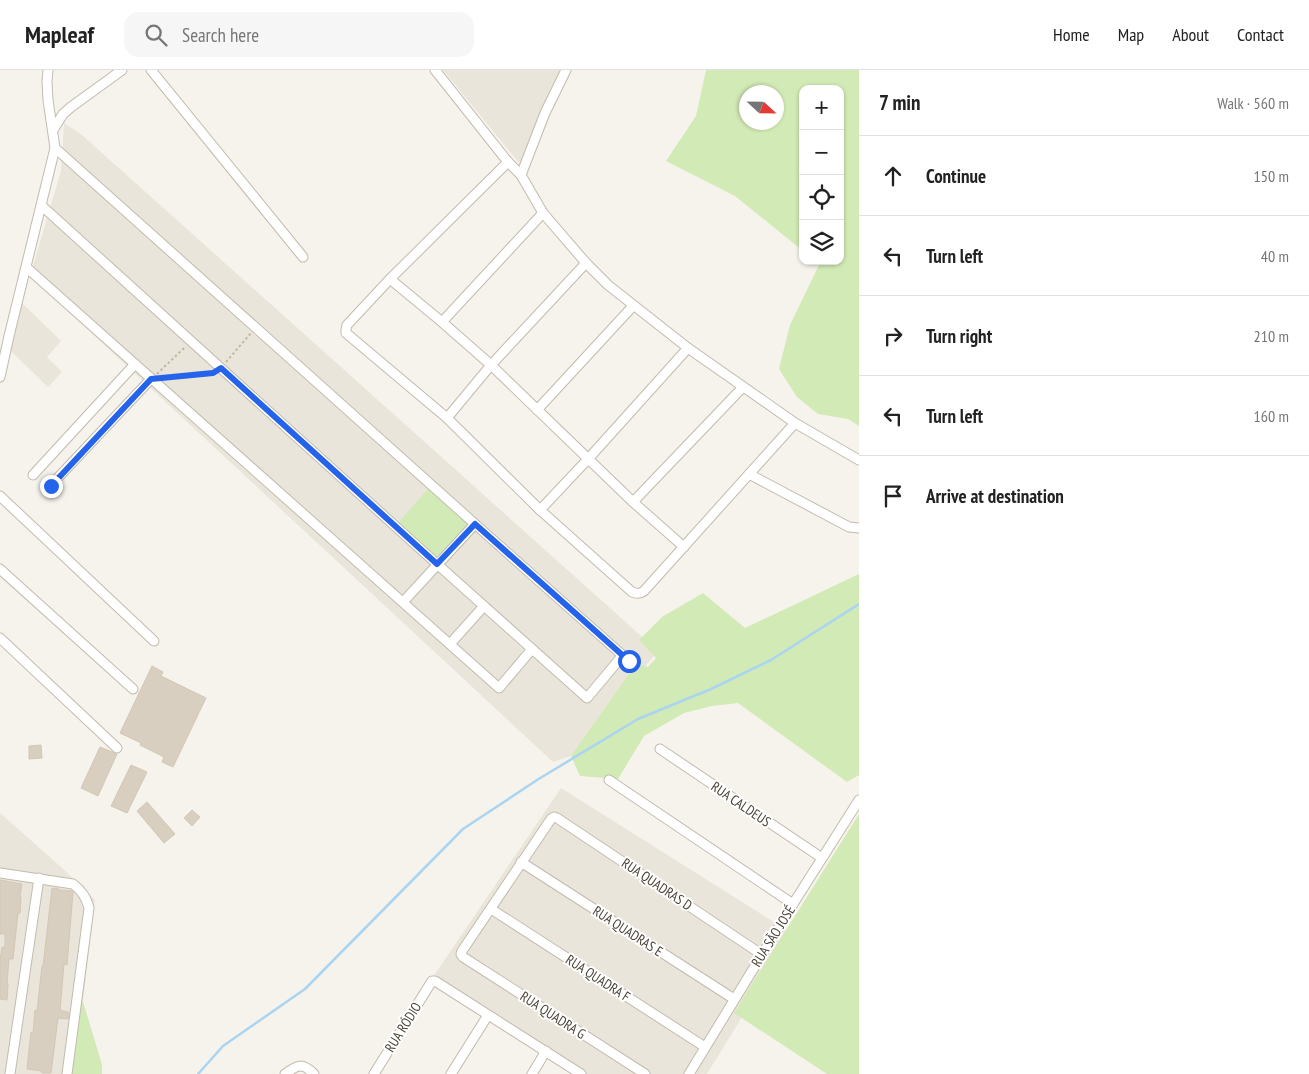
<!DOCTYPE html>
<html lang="en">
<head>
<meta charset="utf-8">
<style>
  body { margin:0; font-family:"PT Sans Narrow",sans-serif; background:#f6f6f6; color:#222 }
  .controls { position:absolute; right:15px; top:15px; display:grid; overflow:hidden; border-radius:10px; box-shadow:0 1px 4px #0004 }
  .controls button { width:45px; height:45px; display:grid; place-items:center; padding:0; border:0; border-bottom:1px solid #e0e0e0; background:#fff; color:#222; font:25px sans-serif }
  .compass { position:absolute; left:739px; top:15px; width:45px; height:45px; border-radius:50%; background:#fff; box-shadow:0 1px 4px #0004; rotate:112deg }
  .stop { position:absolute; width:15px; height:15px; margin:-11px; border:4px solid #2563eb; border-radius:50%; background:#fff }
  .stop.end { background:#2563eb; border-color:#fff; box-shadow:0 1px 5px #0008 }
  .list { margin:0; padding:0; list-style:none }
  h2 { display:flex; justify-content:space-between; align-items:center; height:65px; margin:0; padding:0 20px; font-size:21px }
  h2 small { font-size:16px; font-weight:400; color:#767676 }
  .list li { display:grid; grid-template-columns:32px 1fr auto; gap:15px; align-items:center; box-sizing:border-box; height:80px; padding:0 20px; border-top:1px solid #e0e0e0 }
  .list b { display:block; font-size:19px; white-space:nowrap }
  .list em { font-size:16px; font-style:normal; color:#767676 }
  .icon { flex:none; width:28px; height:28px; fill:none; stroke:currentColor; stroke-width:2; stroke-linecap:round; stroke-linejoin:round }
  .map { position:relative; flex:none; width:859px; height:1004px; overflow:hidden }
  header { display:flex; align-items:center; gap:30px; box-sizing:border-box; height:70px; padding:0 25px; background:#fff; border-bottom:1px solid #e0e0e0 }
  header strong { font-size:24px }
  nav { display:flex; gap:28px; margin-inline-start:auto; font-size:18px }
  .search { width:350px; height:45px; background:#f6f6f6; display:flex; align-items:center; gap:12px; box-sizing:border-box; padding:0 18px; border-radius:15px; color:#767676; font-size:19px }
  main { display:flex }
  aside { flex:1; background:#fff }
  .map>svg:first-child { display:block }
</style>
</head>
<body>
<header>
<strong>Mapleaf</strong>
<div class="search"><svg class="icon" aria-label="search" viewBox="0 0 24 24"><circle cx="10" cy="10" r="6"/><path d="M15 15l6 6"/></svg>Search here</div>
<nav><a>Home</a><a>Map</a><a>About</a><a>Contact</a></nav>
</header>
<main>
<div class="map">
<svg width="859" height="1004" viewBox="0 0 859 1004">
  <rect width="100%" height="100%" fill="#f6f3ec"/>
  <g fill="#eae5da">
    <path d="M443 0H560L520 94Z"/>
    <path d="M64 53 82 65 658 581 571 686 553 692 30 206 61 101Z"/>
    <path d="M21 232 61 271 47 287 62 302 48 317 9 279Z"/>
    <path d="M561 718 793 864 707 1004H579L429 913Z"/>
    <path d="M0 743 62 798 95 830 83 932 102 995V1004H0Z"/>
  </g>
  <g fill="#d2eab5" fill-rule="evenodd">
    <path d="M706 0H859V356L848 349 818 344 797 327 779 299 790 255 819 195 815 191H840V19H803V181L735 126 666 91 696 46ZM776 22V52H746V22Z"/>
    <path d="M428 419 468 455 438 488 399 452Z"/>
    <path d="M859 504V705L847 712 738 633 712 636 684 643 644 666 618 709 580 706 571 686 636 594 648 597 656 588 639 570 662 547 703 523 745 558Z"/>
    <path d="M859 744V1004H827L734 943Z"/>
    <path d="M83 932 102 995V1004H70L79 935Z"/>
  </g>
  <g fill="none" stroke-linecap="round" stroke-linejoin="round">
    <path stroke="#a9d4f2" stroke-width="2.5" d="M198 1004 223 976 305 919 463 759 537 710 638 649 711 619 771 590 859 534"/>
  </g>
  <g fill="#d8cfc1" stroke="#d3c7b4">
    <path d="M152 596 163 602 161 606 206 628 173 697 162 692 164 687 140 675 141 673 120 663Z"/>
    <path d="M41 675 42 688 29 689V676Z"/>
    <path d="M100 677 117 684 98 726 81 718Z"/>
    <path d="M131 695 147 702 127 743 111 736Z"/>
    <path d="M147 732 175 764 164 773 137 741Z"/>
    <path d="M192 740 200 747 192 756 184 748Z"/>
    <path d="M0 810 22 814 20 826 21 827 20 843H18L13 889H9L7 913 8 914 7 930 0 929V890L2 877H5V864H0Z"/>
    <path d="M52 818 59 819V820L72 821 73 822 67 895 64 894 60 940 68 942 69 945 68 949 58 948 51 1003H42V1001L27 999 31 962 33 963 35 940 37 941 42 896H43Z"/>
  </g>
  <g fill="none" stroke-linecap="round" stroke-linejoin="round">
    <defs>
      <g id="minor">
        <path d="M151 0 303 187"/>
        <path d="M435 0 508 92 521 105 543 143 586 193 608 215 688 278 795 353 859 390"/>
        <path d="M53 60 63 44 71 37 122 0"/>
        <path d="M55 78 475 454 629 591"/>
        <path d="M508 92 390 209 347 255 346 259V263L447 348 540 440 632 522C637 524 640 524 644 521L795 353"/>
        <path d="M521 105 545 43 566 0"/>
        <path d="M42 136 437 494 587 628 623 585"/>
        <path d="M26 197 499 618 532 579"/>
        <path d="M390 209 442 252 491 295 633 432 684 477"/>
        <path d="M442 252 543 143"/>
        <path d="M0 307 9 266 55 78 48 30 47 11 48 0"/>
        <path d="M537 340 633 236"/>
        <path d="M447 348 491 295 586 193"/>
        <path d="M749 404 849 457 859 458"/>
        <path d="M33 405 135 294"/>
        <path d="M51 415 151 309"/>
        <path d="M0 426 154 571"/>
        <path d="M633 432 743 317"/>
        <path d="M540 440 589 388 688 278"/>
        <path d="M0 499 133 619"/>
        <path d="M403 532 475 454"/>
        <path d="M0 568 117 678"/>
        <path d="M450 574 484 536"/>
        <path d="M660 679 822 788"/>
        <path d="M609 710 793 834"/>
        <path d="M521 792 734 929"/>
        <path d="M0 803 73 814C82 821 86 827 89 838L67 1004"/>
        <path d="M491 839 705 977"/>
        <path d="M10 1004 39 808"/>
        <path d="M285 1004C297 995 302 992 314 1004"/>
        <path d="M374 1004 432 911H435L581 1004"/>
        <path d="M451 1004 488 945"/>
        <path d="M532 1004 546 981"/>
        <path d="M645 1004 463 887 461 884 462 881 551 749 554 747 557 748 761 884"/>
        <path d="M689 1004 793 834 859 730"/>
      </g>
    </defs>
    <use href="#minor" stroke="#c2bbae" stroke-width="11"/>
    <g stroke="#c4b79f" stroke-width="2" stroke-dasharray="2.5 2.5" stroke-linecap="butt">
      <path d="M226 292 251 263"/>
      <path d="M157 304 184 278"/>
      <path d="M163 308 213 303"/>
    </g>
    <use href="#minor" stroke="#fff" stroke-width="9"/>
  </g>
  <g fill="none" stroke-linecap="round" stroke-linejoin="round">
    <path stroke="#2563eb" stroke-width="6" d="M51 416 151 309 213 303 221 298 437 494 475 454 629 591"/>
  </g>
  <g text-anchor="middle" stroke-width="4" stroke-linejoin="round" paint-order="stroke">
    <g font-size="14" fill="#4b4439" stroke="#fff">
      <text transform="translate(741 734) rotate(34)" y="5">RUA CALDEUS</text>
      <text transform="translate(657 814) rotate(34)" y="5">RUA QUADRAS D</text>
      <text transform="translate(628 861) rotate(33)" y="5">RUA QUADRAS E</text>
      <text transform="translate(773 866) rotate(-58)" y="5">RUA SÃO JOSÉ</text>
      <text transform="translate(598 908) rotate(33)" y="5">RUA QUADRA F</text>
      <text transform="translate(553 945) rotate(33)" y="5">RUA QUADRA G</text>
      <text transform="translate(403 957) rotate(-58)" y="5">RUA RÓDIO</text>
    </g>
  </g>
</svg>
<div class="controls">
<button>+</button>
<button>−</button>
<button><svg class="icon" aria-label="locate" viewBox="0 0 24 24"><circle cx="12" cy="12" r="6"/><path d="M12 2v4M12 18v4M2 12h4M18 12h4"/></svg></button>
<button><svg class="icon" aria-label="layers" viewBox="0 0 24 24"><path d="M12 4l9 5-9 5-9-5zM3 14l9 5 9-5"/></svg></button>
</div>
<svg class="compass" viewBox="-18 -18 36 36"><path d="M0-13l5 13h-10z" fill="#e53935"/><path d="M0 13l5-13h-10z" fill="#767676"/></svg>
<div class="stop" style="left:629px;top:591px"></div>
<div class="stop end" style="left:51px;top:416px"></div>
</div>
<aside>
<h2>7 min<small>Walk · 560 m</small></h2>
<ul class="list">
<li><svg class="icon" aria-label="ahead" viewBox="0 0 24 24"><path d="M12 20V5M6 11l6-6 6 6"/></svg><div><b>Continue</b></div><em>150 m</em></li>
<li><svg class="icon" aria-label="left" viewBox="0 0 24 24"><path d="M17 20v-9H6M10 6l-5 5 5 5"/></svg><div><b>Turn left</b></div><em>40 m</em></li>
<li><svg class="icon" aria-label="right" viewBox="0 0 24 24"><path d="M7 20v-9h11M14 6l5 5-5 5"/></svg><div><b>Turn right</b></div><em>210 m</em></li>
<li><svg class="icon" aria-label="left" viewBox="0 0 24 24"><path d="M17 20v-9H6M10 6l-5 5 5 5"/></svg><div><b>Turn left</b></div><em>160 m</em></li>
<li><svg class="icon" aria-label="arrive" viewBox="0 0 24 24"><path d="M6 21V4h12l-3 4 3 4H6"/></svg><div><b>Arrive at destination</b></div></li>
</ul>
</aside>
</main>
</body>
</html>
